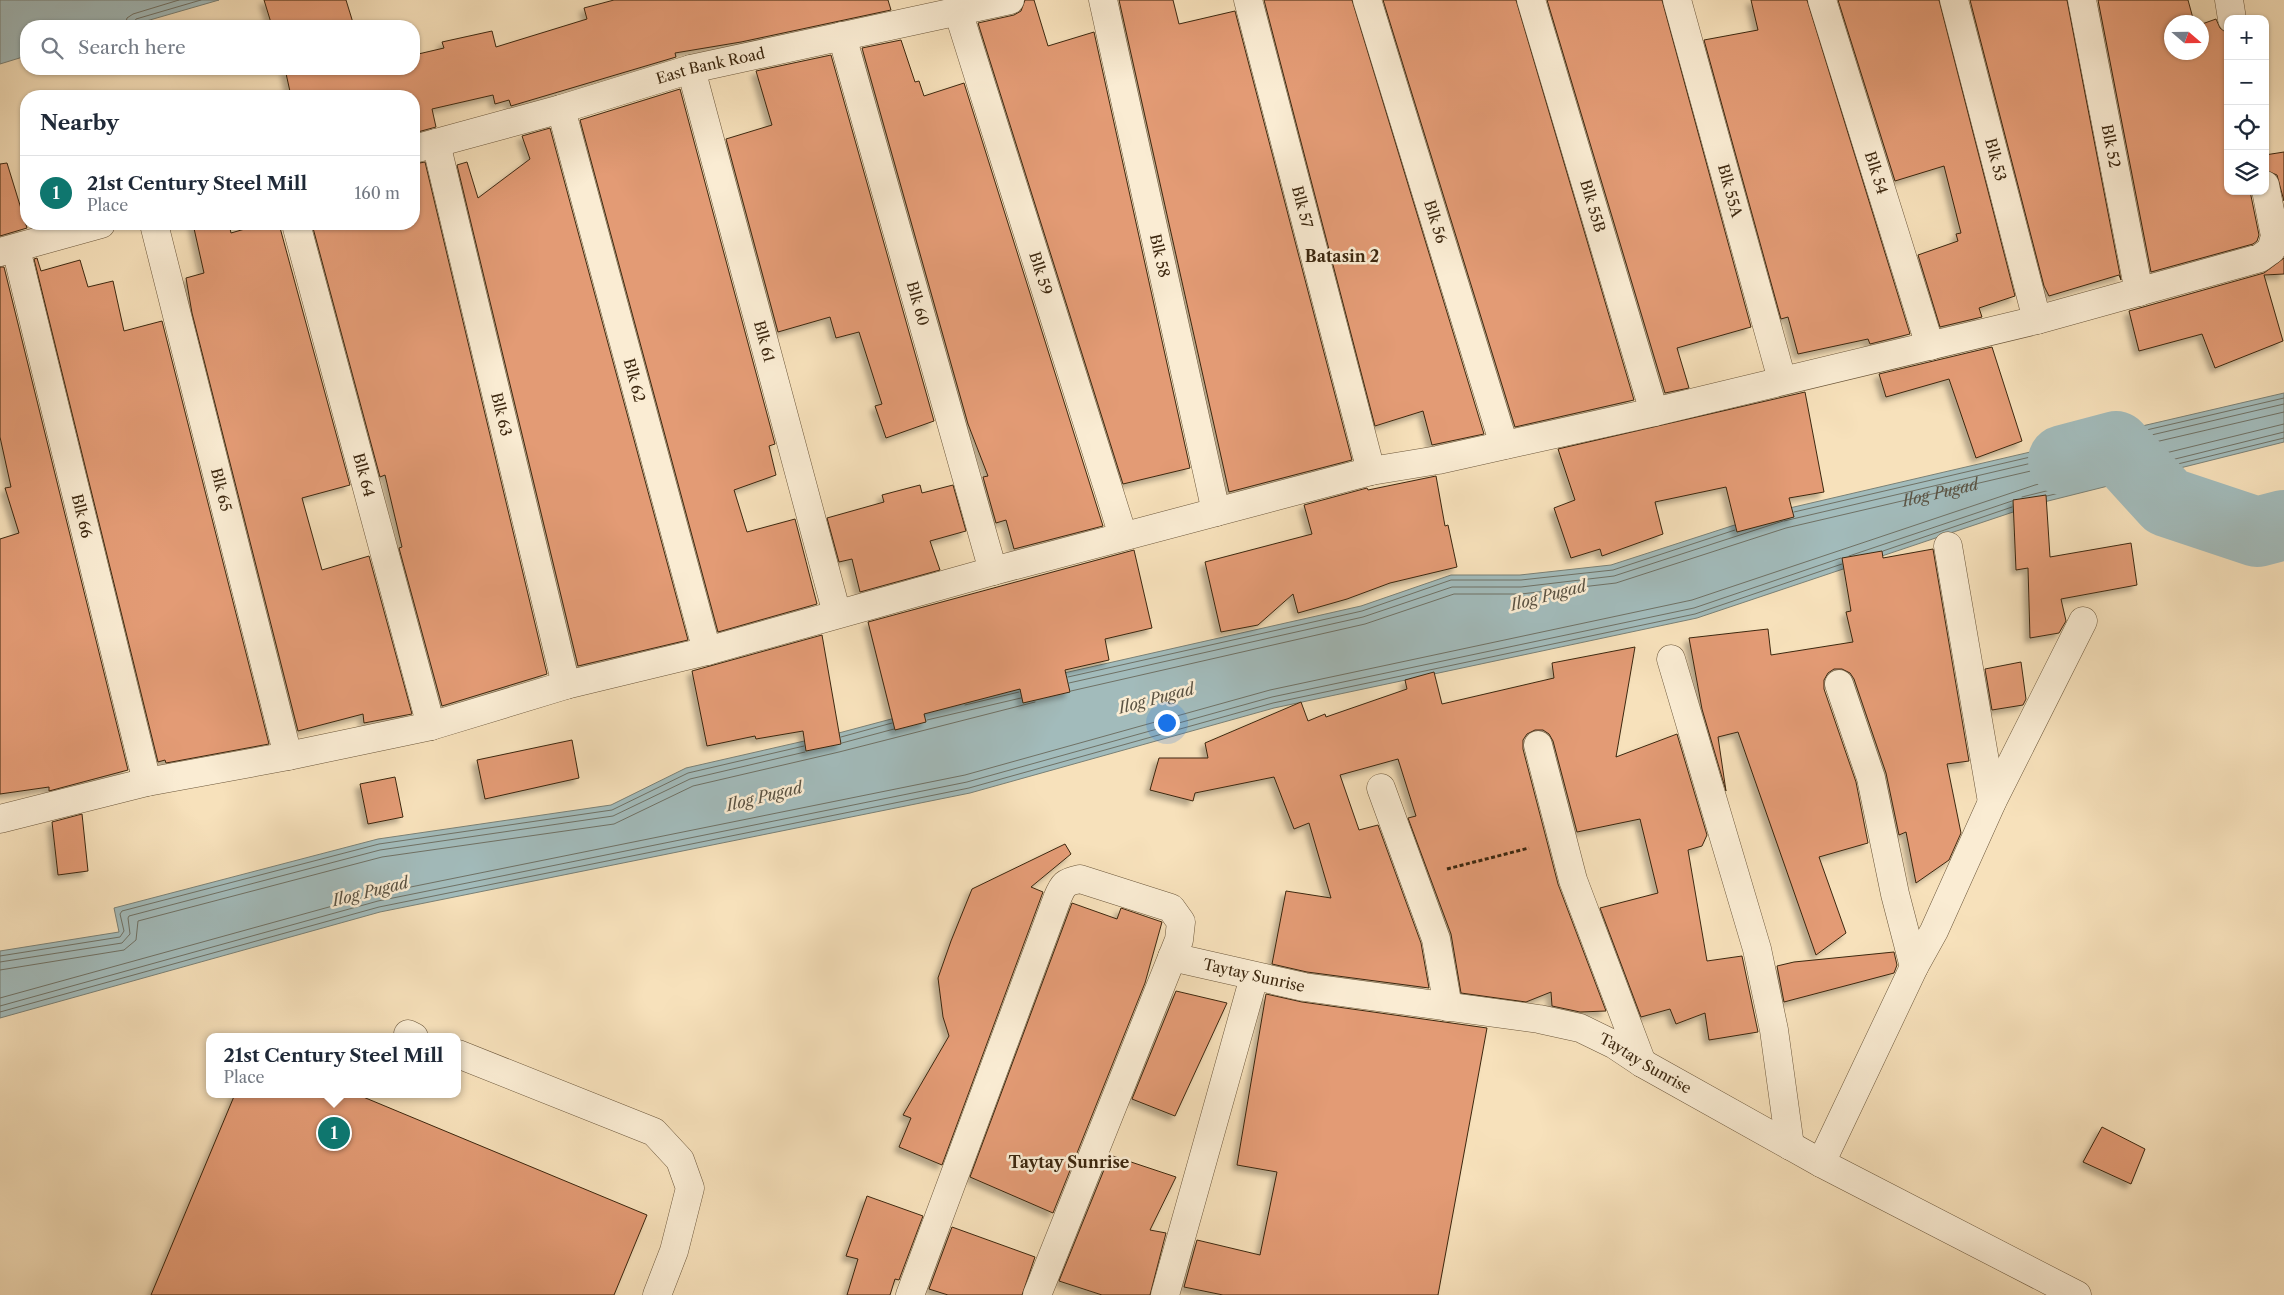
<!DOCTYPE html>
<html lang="en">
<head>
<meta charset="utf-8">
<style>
  body { margin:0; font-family:"Libre Caslon Text",serif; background:#f6f6f7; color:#1f2937 }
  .controls { position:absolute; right:15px; top:15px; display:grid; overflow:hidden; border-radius:10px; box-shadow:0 1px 4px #0004 }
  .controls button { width:45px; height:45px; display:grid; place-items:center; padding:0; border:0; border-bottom:1px solid #e0e1e3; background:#fff; color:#1f2937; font:25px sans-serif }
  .compass { position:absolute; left:2164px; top:15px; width:45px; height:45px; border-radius:50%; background:#fff; box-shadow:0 1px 4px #0004; rotate:110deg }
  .you { position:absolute; left:1166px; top:722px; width:18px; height:18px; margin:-12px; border:4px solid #fff; border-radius:50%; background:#1a73e8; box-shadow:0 0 0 8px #1a73e833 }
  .badge { display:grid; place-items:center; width:32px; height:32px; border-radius:50%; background:#0f766e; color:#fff; font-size:16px; font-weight:700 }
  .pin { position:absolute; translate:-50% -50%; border:2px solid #fff; box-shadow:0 1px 5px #0006 }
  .popup { position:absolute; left:206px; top:1033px; width:255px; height:65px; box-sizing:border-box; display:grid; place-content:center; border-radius:10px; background:#fff; filter:drop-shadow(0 1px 4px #0005); font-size:16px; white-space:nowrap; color:#747a83 }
  .popup b { font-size:19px; color:#1f2937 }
  .popup::after { content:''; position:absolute; left:50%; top:100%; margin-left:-10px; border:10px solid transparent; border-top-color:#fff }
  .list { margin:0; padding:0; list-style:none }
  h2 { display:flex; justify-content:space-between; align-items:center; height:65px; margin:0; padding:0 20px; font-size:21px }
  h2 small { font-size:16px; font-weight:400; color:#747a83 }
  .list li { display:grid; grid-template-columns:32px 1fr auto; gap:15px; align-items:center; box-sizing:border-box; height:75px; padding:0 20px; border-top:1px solid #e0e1e3 }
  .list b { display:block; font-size:19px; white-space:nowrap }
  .list p { margin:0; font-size:16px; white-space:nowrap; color:#747a83 }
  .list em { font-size:16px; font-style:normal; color:#747a83 }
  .icon { flex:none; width:28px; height:28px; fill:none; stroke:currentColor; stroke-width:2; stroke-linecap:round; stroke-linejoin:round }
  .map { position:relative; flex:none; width:2284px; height:1295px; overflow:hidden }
  .search { position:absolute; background:#fff; box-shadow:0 1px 4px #0004; left:20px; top:20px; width:400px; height:55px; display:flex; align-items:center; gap:12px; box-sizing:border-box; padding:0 18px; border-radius:20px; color:#747a83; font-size:19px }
  .panel { position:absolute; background:#fff; box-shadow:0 1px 4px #0004; left:20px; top:90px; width:400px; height:140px; border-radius:20px }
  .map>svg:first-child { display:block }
</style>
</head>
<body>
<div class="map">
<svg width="2284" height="1295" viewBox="0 0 2284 1295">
  <defs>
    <filter id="shadow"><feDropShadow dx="-4.5" dy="4.5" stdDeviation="2.5" flood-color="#0004"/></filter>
  </defs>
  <rect width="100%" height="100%" fill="#f7e1bb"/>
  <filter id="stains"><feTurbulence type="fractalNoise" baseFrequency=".004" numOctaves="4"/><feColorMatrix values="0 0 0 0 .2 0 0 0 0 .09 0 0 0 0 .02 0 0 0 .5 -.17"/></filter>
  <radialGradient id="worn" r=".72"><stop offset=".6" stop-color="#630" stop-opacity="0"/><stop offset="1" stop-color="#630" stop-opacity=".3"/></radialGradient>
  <g fill="#a2bbbb" stroke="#798076">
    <path d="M0 0H219L129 26H26V56L0 64Z"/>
    <path d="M2284 393V442L2040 503 1697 618 1274 708 970 793 380 912 0 1018V951L119 932 114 908 378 839 611 805 686 768 835 734 1064 673 1361 606 1451 575H1520L1611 565 1781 510Z"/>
  </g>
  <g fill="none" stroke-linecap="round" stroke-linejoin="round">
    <g stroke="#6f7165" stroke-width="1">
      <path d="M125 26 127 18 133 14 179 0"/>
      <path d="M132 26 136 19 201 0"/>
      <path d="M2047 496 2284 438"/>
      <path d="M2022 497 2284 432"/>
      <path d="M1794 512 2284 398"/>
      <path d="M1784 521 2284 404"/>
      <path d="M1883 551 2012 507"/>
      <path d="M1849 556 2012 501"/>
      <path d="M1068 677 1362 611 1451 580H1521L1613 570 1735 530"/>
      <path d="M1069 683 1363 617 1452 587H1521L1614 576 1783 521"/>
      <path id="s1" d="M1071 691 1365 624 1454 594H1521L1616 583 1786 528 2284 412"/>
      <path d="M965 705 1019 692"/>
      <path d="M927 720 1021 698"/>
      <path d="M841 737 892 723"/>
      <path d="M842 743 894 729"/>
      <path d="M0 956 120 937 124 931 120 914 122 911 379 844 612 810 688 773 804 746"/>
      <path d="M0 962 122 943 130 934 128 918 129 916 380 850 613 816 690 779 805 752"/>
      <path d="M0 970 124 950 136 940 138 921 382 857 614 824 693 786 839 752 1035 702"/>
      <path d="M0 998 376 894 965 775 1270 690 1692 600 2035 485 2284 424"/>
      <path d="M0 1006 378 901 967 782 1272 697 1694 608 1841 558"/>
      <path d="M0 1012 379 907 969 788 1273 703 1695 614 1842 564"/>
    </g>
    <path stroke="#a2bbbb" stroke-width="70" d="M2063 460 2116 446 2167 502 2257 532 2284 525"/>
  </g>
  <g fill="#e39b75" stroke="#3c270f" filter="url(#shadow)">
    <path d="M264 0H346L354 26H272Z"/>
    <path d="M614 0H888L891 10 741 42 675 53 676 57 511 106 509 100 495 104 493 95 432 109 436 127 414 133V96H291L285 69H414V55L444 48 442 42 492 31 496 47 587 19 584 8Z"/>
    <path d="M1025 0H1034L1048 46 1094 32 1190 468 1123 484 978 23 1014 15 1021 11Z"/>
    <path d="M1119 0H1173L1179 24 1235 11 1352 460 1229 492Z"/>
    <path d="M1264 0H1352L1484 434 1432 445 1423 411 1375 426Z"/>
    <path d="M1383 0H1516L1634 400 1515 427Z"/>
    <path d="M1547 0H1662L1751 327 1677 348 1689 388 1665 393Z"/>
    <path d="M1751 0H1807L1910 334 1870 344 1868 339 1798 354 1788 317 1781 319 1704 40 1758 30Z"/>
    <path d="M1838 0H1939L2015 296 1979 308 1982 317 1940 327 1918 255 1958 241 1956 234 1961 233 1944 166 1895 181Z"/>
    <path d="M1970 0H2067L2121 280 2119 275 2049 296 2044 286Z"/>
    <path d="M2098 0H2188L2194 22H2172V52H2202V24L2216 19 2220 28 2228 34V191H2250L2259 235 2257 241 2253 244 2151 272Z"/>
    <path d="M901 40 915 82 919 81 924 96 964 83 1103 526 1014 549 1006 520 996 523 983 477 988 476 968 424 862 48Z"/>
    <path d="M831 55 934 421 886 438 875 406 882 404 859 332 836 338 830 317 778 332 726 139 772 125 756 71Z"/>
    <path d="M680 89 775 444 769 446 776 475 734 490 747 532 795 519 817 604 718 632 580 120Z"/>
    <path d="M550 128 688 640 578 666 457 165 467 162 478 198 530 159 522 136Z"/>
    <path d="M2284 152V201L2277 175 2265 170V155Z"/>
    <path d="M425 162 547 674 442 706 399 548 402 547 385 475 380 477 313 228 327 224H414V164Z"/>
    <path d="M7 163 27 228 0 236V164Z"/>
    <path d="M193 224H229L231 233 262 224H279L350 485 302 498 322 570 369 556 412 714 364 723 363 714 298 731 192 313 186 278 204 273Z"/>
    <path d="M37 258 41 271 80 260 88 287 113 281 124 331 162 321 269 744 166 763 165 760 158 762 34 259Z"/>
    <path d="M2284 258V274L2264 275 2283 341 2215 368 2202 334 2139 351 2129 311 2264 273Z"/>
    <path d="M0 267H4L128 770 49 791V787L0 794V539L19 533 5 488 11 487 0 437Z"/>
    <path d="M1992 347 2022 441 1976 458 1949 379 1886 397 1879 374Z"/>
    <path d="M1805 392 1824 492 1789 498 1794 517 1737 532 1726 487 1655 502 1663 534 1602 556 1600 549 1571 558 1554 508 1575 500 1558 449Z"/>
    <path d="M1436 476 1445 526 1448 525 1457 567 1390 583 1347 599 1298 613 1293 594 1258 625 1221 632 1205 562 1312 534 1304 505 1367 488 1368 490Z"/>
    <path d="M920 485 922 493 953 485 966 531 930 541 940 570 860 592 852 559 839 562 827 518 884 502 882 495Z"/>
    <path d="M2046 495 2050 557 2131 543 2137 585 2061 599 2066 621 2059 633 2030 638 2028 568 2016 570 2013 500Z"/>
    <path d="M1933 549 1969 761 1947 764 1961 833 1949 860 1916 883 1906 832 1899 835 1886 773 1854 679 1850 673 1842 669H1834L1828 673 1824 680V689L1856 782 1868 843 1819 857 1846 933 1816 955 1738 732 1718 737 1726 791 1702 709 1689 638 1768 629 1771 655 1853 642 1846 612 1851 611 1842 558 1882 551 1883 558Z"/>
    <path d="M1134 550 1152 628 1105 639 1109 660 1065 670 1070 692 1023 703 1020 689 924 714 926 722 895 730 868 622Z"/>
    <path d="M822 635 841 744 806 751 803 731 756 739 755 736 707 746 692 671Z"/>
    <path d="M1635 647 1616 757 1677 734 1707 835 1702 846 1688 850 1707 961 1742 956 1758 1032 1709 1040 1705 1013 1676 1024 1670 1009 1641 1017 1600 908 1658 893 1640 819 1577 832 1553 741 1549 734 1543 730H1535L1527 734 1523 740V749L1558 884 1606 1011 1580 1012 1552 1006 1551 992 1526 1002 1461 993 1451 934 1408 818 1416 816 1398 759 1340 775 1359 830 1378 825 1421 943 1429 988 1307 972 1272 964 1286 891 1331 898 1309 823 1294 829 1274 777 1195 793 1193 801 1150 790 1159 758H1208L1205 743 1301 702 1308 721 1325 714 1326 717 1407 689 1405 680 1434 672 1442 704 1554 678 1552 663Z"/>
    <path d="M2021 662 2026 699 2023 705 1992 710 1985 669Z"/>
    <path d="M572 740 579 778 485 799 477 760Z"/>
    <path d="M395 777 403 817 368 824 360 784Z"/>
    <path d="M82 814 88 871 58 875 52 822Z"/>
    <path d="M1065 844 1071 854 1031 887 1043 892 942 1165 899 1147 911 1118 903 1115 949 1036 943 1017 938 978 951 941 972 889Z"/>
    <path d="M1072 903 1117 919 1121 908 1162 922 1145 983 1053 1213 970 1177Z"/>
    <path d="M1894 952 1897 965 1894 973 1784 1002 1777 966 1794 962Z"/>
    <path d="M1176 991 1227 1003 1175 1116 1132 1099Z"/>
    <path d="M1266 994 1302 1002 1487 1028 1438 1295H1223L1184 1287 1197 1240 1260 1255 1277 1172 1237 1165Z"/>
    <path d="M235 1094H356L647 1215 614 1295H151Z"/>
    <path d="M2102 1127 2145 1149 2131 1184 2083 1162Z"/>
    <path d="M1110 1155 1176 1177 1150 1230 1166 1233 1150 1295H1102L1059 1281Z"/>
    <path d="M867 1196 923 1216 899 1280 895 1279 890 1295H847L858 1259 846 1256Z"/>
    <path d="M952 1227 1035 1257 1022 1295H948L929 1289Z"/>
  </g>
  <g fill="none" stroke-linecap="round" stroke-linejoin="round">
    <defs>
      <g id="minor">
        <path id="s2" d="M1103 0 1216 512"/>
        <path id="s3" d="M1248 0 1371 471"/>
        <path id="s4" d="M1367 0 1504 445"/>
        <path id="s5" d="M1531 0 1654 412"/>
        <path id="s6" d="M1677 0 1782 380"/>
        <path id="s7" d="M1822 0 1930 346"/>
        <path id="s8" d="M1954 0 2037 320"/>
        <path id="s9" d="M2082 0 2139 292"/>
        <path d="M2229 0 2232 19"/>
        <path id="s10" d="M958 11 1123 536"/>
        <path id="s11" d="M842 36 993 571"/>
        <path id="s12" d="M691 69 837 614"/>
        <path id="s13" d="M561 109 707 651"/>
        <path id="s14" d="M436 143 566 685"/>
        <path id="s15" d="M414 149 561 109 691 69 1010 0"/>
        <path d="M2265 185 2275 236 2271 250"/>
        <path id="s16" d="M154 224 288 756"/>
        <path id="s17" d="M296 224 431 726"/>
        <path id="s18" d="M16 249 147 782"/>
        <path d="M0 252 101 224"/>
        <path d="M1948 546 1992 802"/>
        <path d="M1671 659 1757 949 1774 1030 1790 1146"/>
        <path d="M1839 684 1871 778 1895 894 1914 967"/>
        <path d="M1538 745 1573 880 1642 1063"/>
        <path d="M1381 788 1436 939 1448 1007"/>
        <path d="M0 819 147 782 288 756 431 726 566 685 707 651 993 571 1371 471 1438 460 1654 412 2037 320 2260 258 2271 250"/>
        <path id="s19" d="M1172 957 1304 987 1539 1019 1580 1028 1615 1045 1642 1063 1821 1163 2077 1295"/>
        <path d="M408 1034 414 1037"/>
        <path d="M458 1054 654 1132 680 1160 690 1188 674 1251 657 1295"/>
        <path d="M1821 1163 1914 967 1934 931 1992 802 2083 621"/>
        <path d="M910 1295 1057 899C1063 884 1065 882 1080 879L1171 908 1181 922 1179 940 1037 1295"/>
        <path d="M1165 1295 1254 977"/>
      </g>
    </defs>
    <use href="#minor" stroke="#6b563a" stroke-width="29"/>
    <path stroke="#3c270f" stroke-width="3" stroke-dasharray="4 2.5" stroke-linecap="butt" d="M1447 869 1529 848"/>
    <use href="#minor" stroke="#faecd3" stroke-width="28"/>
  </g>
  <g text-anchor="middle" stroke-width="5" stroke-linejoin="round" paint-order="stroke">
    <g font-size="15" fill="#3c270f" stroke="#faecd3">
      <text dy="5" stroke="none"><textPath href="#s15" startOffset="308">East Bank Road</textPath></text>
      <text dy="5" stroke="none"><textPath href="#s9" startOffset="149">Blk 52</textPath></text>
      <text dy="5" stroke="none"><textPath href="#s8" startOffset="165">Blk 53</textPath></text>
      <text dy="5" stroke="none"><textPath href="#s7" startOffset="181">Blk 54</textPath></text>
      <text dy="5" stroke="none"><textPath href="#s6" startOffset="198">Blk 55A</textPath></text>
      <text dy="5" stroke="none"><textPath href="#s3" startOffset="214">Blk 57</textPath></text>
      <text dy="5" stroke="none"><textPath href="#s5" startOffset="215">Blk 55B</textPath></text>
      <text dy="5" stroke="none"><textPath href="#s4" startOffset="232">Blk 56</textPath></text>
      <text dy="5" stroke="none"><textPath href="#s2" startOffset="262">Blk 58</textPath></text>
      <text dy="5" stroke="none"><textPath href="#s10" startOffset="275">Blk 59</textPath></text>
      <text dy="5" stroke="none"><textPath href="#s11" startOffset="278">Blk 60</textPath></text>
      <text dy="5" stroke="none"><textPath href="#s12" startOffset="282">Blk 61</textPath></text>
      <text dy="5" stroke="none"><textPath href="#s13" startOffset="281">Blk 62</textPath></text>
      <text dy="5" stroke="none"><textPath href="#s14" startOffset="279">Blk 63</textPath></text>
      <text dy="5" stroke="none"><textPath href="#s17" startOffset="260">Blk 64</textPath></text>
      <text dy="5" stroke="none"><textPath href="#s16" startOffset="274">Blk 65</textPath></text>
      <text dy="5" stroke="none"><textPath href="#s18" startOffset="275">Blk 66</textPath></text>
      <text dy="5" stroke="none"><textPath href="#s19" startOffset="84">Taytay Sunrise</textPath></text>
      <text dy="5" stroke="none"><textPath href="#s19" startOffset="489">Taytay Sunrise</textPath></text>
    </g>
    <g font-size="16" font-weight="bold" fill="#3c270f" stroke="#faecd3">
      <text x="1342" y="262">Batasin 2</text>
      <text x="1069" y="1168">Taytay Sunrise</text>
    </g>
    <g font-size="16" font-style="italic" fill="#5b5343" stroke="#faecd3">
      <text dy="6" stroke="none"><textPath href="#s1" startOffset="895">Ilog Pugad</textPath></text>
      <text transform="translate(1548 595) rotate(-15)" y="6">Ilog Pugad</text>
      <text transform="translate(1156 698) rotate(-15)" y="6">Ilog Pugad</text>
      <text transform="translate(764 796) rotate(-14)" y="6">Ilog Pugad</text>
      <text transform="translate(370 891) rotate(-14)" y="6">Ilog Pugad</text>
    </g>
  </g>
  <rect width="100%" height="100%" filter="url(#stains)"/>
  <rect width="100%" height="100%" fill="url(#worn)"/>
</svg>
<div class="controls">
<button>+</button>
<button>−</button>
<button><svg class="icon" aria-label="locate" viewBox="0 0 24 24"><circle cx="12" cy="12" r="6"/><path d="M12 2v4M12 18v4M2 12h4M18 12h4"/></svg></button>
<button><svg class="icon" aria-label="layers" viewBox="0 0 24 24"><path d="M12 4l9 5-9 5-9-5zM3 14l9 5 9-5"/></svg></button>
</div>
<svg class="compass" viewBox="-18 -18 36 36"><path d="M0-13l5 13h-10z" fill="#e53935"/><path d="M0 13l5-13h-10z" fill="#747a83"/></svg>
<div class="you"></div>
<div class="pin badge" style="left:334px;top:1133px">1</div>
<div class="popup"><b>21st Century Steel Mill</b>Place</div>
<div class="search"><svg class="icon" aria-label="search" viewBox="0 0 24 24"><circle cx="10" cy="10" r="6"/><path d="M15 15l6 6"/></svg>Search here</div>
<section class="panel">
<h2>Nearby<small></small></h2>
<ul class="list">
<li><span class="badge">1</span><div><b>21st Century Steel Mill</b><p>Place</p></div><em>160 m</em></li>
</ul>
</section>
</div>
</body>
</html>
